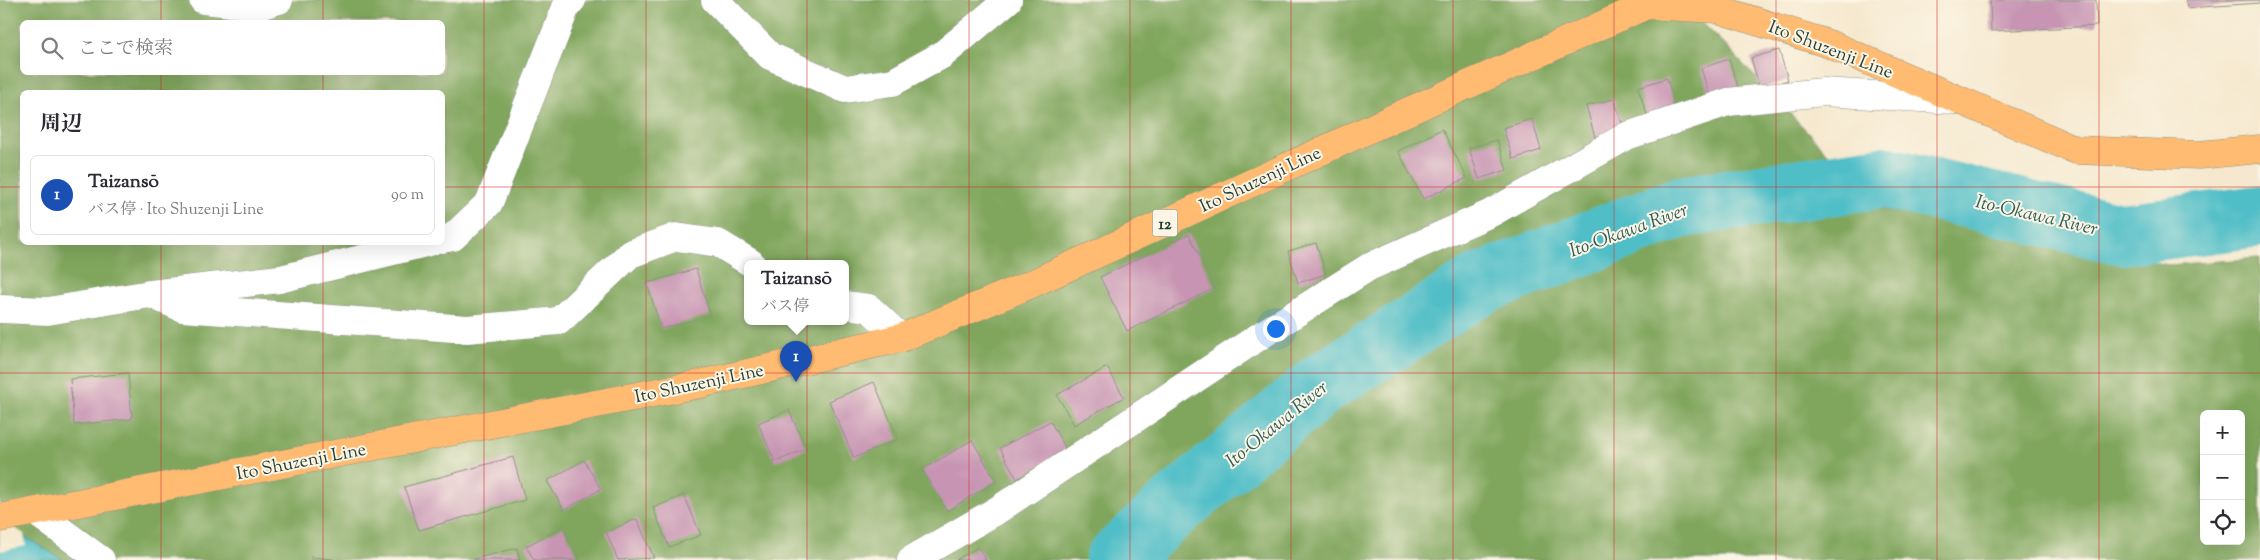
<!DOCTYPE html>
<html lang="ja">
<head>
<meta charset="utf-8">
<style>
  body { margin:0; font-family:"Sorts Mill Goudy","Noto Serif JP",serif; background:#f7f7f7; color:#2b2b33 }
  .controls { position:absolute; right:15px; bottom:15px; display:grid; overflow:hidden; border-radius:8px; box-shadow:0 5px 20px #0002 }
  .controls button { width:45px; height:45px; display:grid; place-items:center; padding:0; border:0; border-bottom:1px solid #e1e1e2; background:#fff; color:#2b2b33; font:25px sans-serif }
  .you { position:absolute; left:1275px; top:328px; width:18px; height:18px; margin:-12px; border:4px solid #fff; border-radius:50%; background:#1a73e8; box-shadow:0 0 0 8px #1a73e833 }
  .badge { display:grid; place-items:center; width:32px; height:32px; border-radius:50%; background:#b5179e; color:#fff; font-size:16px; font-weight:700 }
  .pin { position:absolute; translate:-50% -41px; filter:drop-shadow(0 1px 2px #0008) }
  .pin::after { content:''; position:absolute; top:26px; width:18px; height:15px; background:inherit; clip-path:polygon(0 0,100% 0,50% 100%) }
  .popup { position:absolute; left:744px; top:260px; width:105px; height:65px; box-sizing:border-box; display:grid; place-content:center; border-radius:8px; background:#fff; filter:drop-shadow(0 1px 4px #0005); font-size:16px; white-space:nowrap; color:#7c7c81 }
  .popup b { font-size:19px; color:#2b2b33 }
  .popup::after { content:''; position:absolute; left:50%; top:100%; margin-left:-10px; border:10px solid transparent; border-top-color:#fff }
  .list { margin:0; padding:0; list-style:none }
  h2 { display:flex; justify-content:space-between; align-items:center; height:65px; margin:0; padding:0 20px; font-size:21px }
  h2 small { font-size:16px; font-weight:400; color:#7c7c81 }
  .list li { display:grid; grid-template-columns:32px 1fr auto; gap:15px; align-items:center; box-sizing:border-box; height:80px; margin:0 10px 10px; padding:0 10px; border:1px solid #e1e1e2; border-radius:8px }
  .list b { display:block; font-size:19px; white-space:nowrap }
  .list p { margin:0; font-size:16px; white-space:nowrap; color:#7c7c81 }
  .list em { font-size:16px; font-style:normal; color:#7c7c81 }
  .icon { flex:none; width:28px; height:28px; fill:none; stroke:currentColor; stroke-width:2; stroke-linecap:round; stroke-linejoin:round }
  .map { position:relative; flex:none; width:2260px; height:560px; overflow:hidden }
  .search { position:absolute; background:#fff; box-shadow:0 5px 20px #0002; left:20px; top:20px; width:425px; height:55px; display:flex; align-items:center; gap:12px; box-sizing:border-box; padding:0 18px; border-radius:8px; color:#7c7c81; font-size:19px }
  .panel { position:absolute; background:#fff; box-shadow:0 5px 20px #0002; left:20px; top:90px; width:425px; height:155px; border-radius:8px }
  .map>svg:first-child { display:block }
</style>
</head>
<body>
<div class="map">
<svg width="2260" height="560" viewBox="0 0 2260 560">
  <rect width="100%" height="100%" fill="#fcf5e5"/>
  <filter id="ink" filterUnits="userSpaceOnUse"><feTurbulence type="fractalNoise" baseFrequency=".02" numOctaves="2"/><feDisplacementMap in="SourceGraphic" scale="10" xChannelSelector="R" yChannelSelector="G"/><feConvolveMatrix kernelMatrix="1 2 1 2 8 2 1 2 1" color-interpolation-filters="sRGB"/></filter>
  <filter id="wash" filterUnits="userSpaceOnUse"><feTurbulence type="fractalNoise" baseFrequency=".0096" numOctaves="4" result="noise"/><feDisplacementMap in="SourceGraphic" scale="20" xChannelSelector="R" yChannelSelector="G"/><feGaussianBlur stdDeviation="1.12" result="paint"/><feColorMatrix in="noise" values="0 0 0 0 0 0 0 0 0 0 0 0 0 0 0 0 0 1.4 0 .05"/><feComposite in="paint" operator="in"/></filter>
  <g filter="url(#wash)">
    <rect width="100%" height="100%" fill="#f5e8ce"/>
    <path fill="#80a65d" stroke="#507248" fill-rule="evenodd" d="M0 0H1678L1720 40 1881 209 2168 265 2260 258V560H0ZM22 22H442V72H22ZM22 92H442V242H22ZM747 263H845V321H747ZM2204 414H2241V541H2204Z"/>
    <path fill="#50bec7" stroke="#387e7e" d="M0 522 60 558 62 560H0Z"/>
    <path fill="#f5e8ce" d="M2 520 24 534 26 546 0 551V521Z"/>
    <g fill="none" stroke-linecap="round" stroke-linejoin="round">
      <path stroke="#50bec7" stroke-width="62" d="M1116 560 1168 512 1322 384 1480 284 1681 207 1883 177 2123 234 2260 216"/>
    </g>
    <g id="blocks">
      <g fill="#c794b3">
        <path d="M1990 0H2096L2097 26 1991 31Z"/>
        <path d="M2186 0H2260V3L2187 8Z"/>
        <path d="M1779 50 1788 80 1760 89 1751 58Z"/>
        <path d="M1729 59 1739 90 1710 99 1701 68Z"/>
        <path d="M1667 78 1676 109 1648 118 1638 87Z"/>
        <path d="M1614 99 1624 129 1595 137 1586 106Z"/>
        <path d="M1532 119 1541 150 1513 159 1503 128Z"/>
        <path d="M1442 129 1467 178 1423 199 1398 151Z"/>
        <path d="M1497 140 1507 170 1479 179 1469 148Z"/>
        <path d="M1189 234 1215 288 1127 331 1100 277Z"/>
        <path d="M1316 243 1326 274 1298 283 1288 251Z"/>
        <path d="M696 269 710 315 661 329 647 283Z"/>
        <path d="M1107 367 1124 397 1074 425 1057 395Z"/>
        <path d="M128 373 132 419 74 425 70 379Z"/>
        <path d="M874 382 898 439 854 458 829 401Z"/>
        <path d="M789 410 806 449 775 462 758 423Z"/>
        <path d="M1050 421 1067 451 1017 479 1000 448Z"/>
        <path d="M972 440 996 481 947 511 922 470Z"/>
        <path d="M513 457 525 500 419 530 404 487Z"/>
        <path d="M584 460 601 489 564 510 547 481Z"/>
        <path d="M684 495 701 535 669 547 653 508Z"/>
        <path d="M637 519 654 558 618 560 606 532Z"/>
        <path d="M563 527 580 560H534L526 546Z"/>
        <path d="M978 547 986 560H956Z"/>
        <path d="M517 548 520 560H474V559Z"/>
        <path d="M311 557 333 559V560H311Z"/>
      </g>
    </g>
  </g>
  <g filter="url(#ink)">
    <use href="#blocks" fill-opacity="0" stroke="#8a9281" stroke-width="1"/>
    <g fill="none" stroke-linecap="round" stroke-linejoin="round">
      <defs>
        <g id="minor">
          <path d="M203 0 259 6 279 0"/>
          <path d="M715 0 770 56 845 89 893 82 942 55 1008 0"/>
          <path d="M442 239 453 237 489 203 566 7 572 0"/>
          <path d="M150 294 182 308 467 329 559 321 630 254 676 237 718 243 751 263"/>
          <path d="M845 305 869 308 901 338"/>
          <path d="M0 309 48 311 150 294 280 279 430 242"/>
          <path d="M37 513 101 560"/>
          <path d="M911 560 996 511 1260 336 1369 267 1491 213 1627 136 1728 102 1823 92 1955 100"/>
        </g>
        <path id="major" d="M0 518 700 384 901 338 1029 285 1400 115 1647 5 1717 9 1829 44 2076 150 2199 155 2260 149"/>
      </defs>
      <use href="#minor" stroke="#8a9281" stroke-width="29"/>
      <use href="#major" stroke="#8a9281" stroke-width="29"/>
      <use href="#minor" stroke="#fff" stroke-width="28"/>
      <use href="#major" stroke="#ffbb71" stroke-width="28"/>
    </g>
  </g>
  <path fill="none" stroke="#d62828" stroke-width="1" stroke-opacity="0.55" d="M161 0V22M323 0V22M484 0V560M646 0V560M807 0V560M969 0V560M1130 0V560M1291 0V560M1453 0V560M1614 0V560M1776 0V560M1937 0V560M2099 0V560M161 72V92M323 72V92M0 187H22M442 187H2260M161 242V560M323 242V560M0 373H2260"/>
  <g text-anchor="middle" stroke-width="4" stroke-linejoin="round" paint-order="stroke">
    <rect fill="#fcf5e5" stroke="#617469" stroke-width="1" x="1152.5" y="209.5" width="25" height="27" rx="4"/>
    <g font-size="16" font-weight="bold" fill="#1f3d34">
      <text x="1165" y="229">12</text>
    </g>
    <g font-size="18" fill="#1f3d34" stroke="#fcf5e5">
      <text transform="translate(1831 49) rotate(21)" y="6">Ito Shuzenji Line</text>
      <text transform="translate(1260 179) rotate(-25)" y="6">Ito Shuzenji Line</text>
      <text transform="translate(699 383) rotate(-12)" y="6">Ito Shuzenji Line</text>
      <text transform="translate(301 461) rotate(-11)" y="6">Ito Shuzenji Line</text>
    </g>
    <g font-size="19" font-style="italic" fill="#2b5d59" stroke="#fcf5e5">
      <text transform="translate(2037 214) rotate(13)" y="7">Ito-Okawa River</text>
      <text transform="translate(1628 229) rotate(-20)" y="7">Ito-Okawa River</text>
      <text transform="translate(1276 423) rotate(-39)" y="7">Ito-Okawa River</text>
    </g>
  </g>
</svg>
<div class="controls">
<button>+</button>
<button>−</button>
<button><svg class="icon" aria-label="locate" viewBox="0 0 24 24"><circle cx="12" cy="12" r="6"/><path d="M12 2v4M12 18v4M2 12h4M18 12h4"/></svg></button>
</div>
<div class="you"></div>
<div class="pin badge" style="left:796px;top:382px;background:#1a4fb4">1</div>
<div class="popup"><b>Taizansō</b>バス停</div>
<div class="search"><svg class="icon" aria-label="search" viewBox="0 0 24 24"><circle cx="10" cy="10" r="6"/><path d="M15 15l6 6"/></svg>ここで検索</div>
<section class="panel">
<h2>周辺<small></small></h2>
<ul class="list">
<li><span class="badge" style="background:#1a4fb4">1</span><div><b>Taizansō</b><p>バス停 · Ito Shuzenji Line</p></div><em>90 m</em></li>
</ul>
</section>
</div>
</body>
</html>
